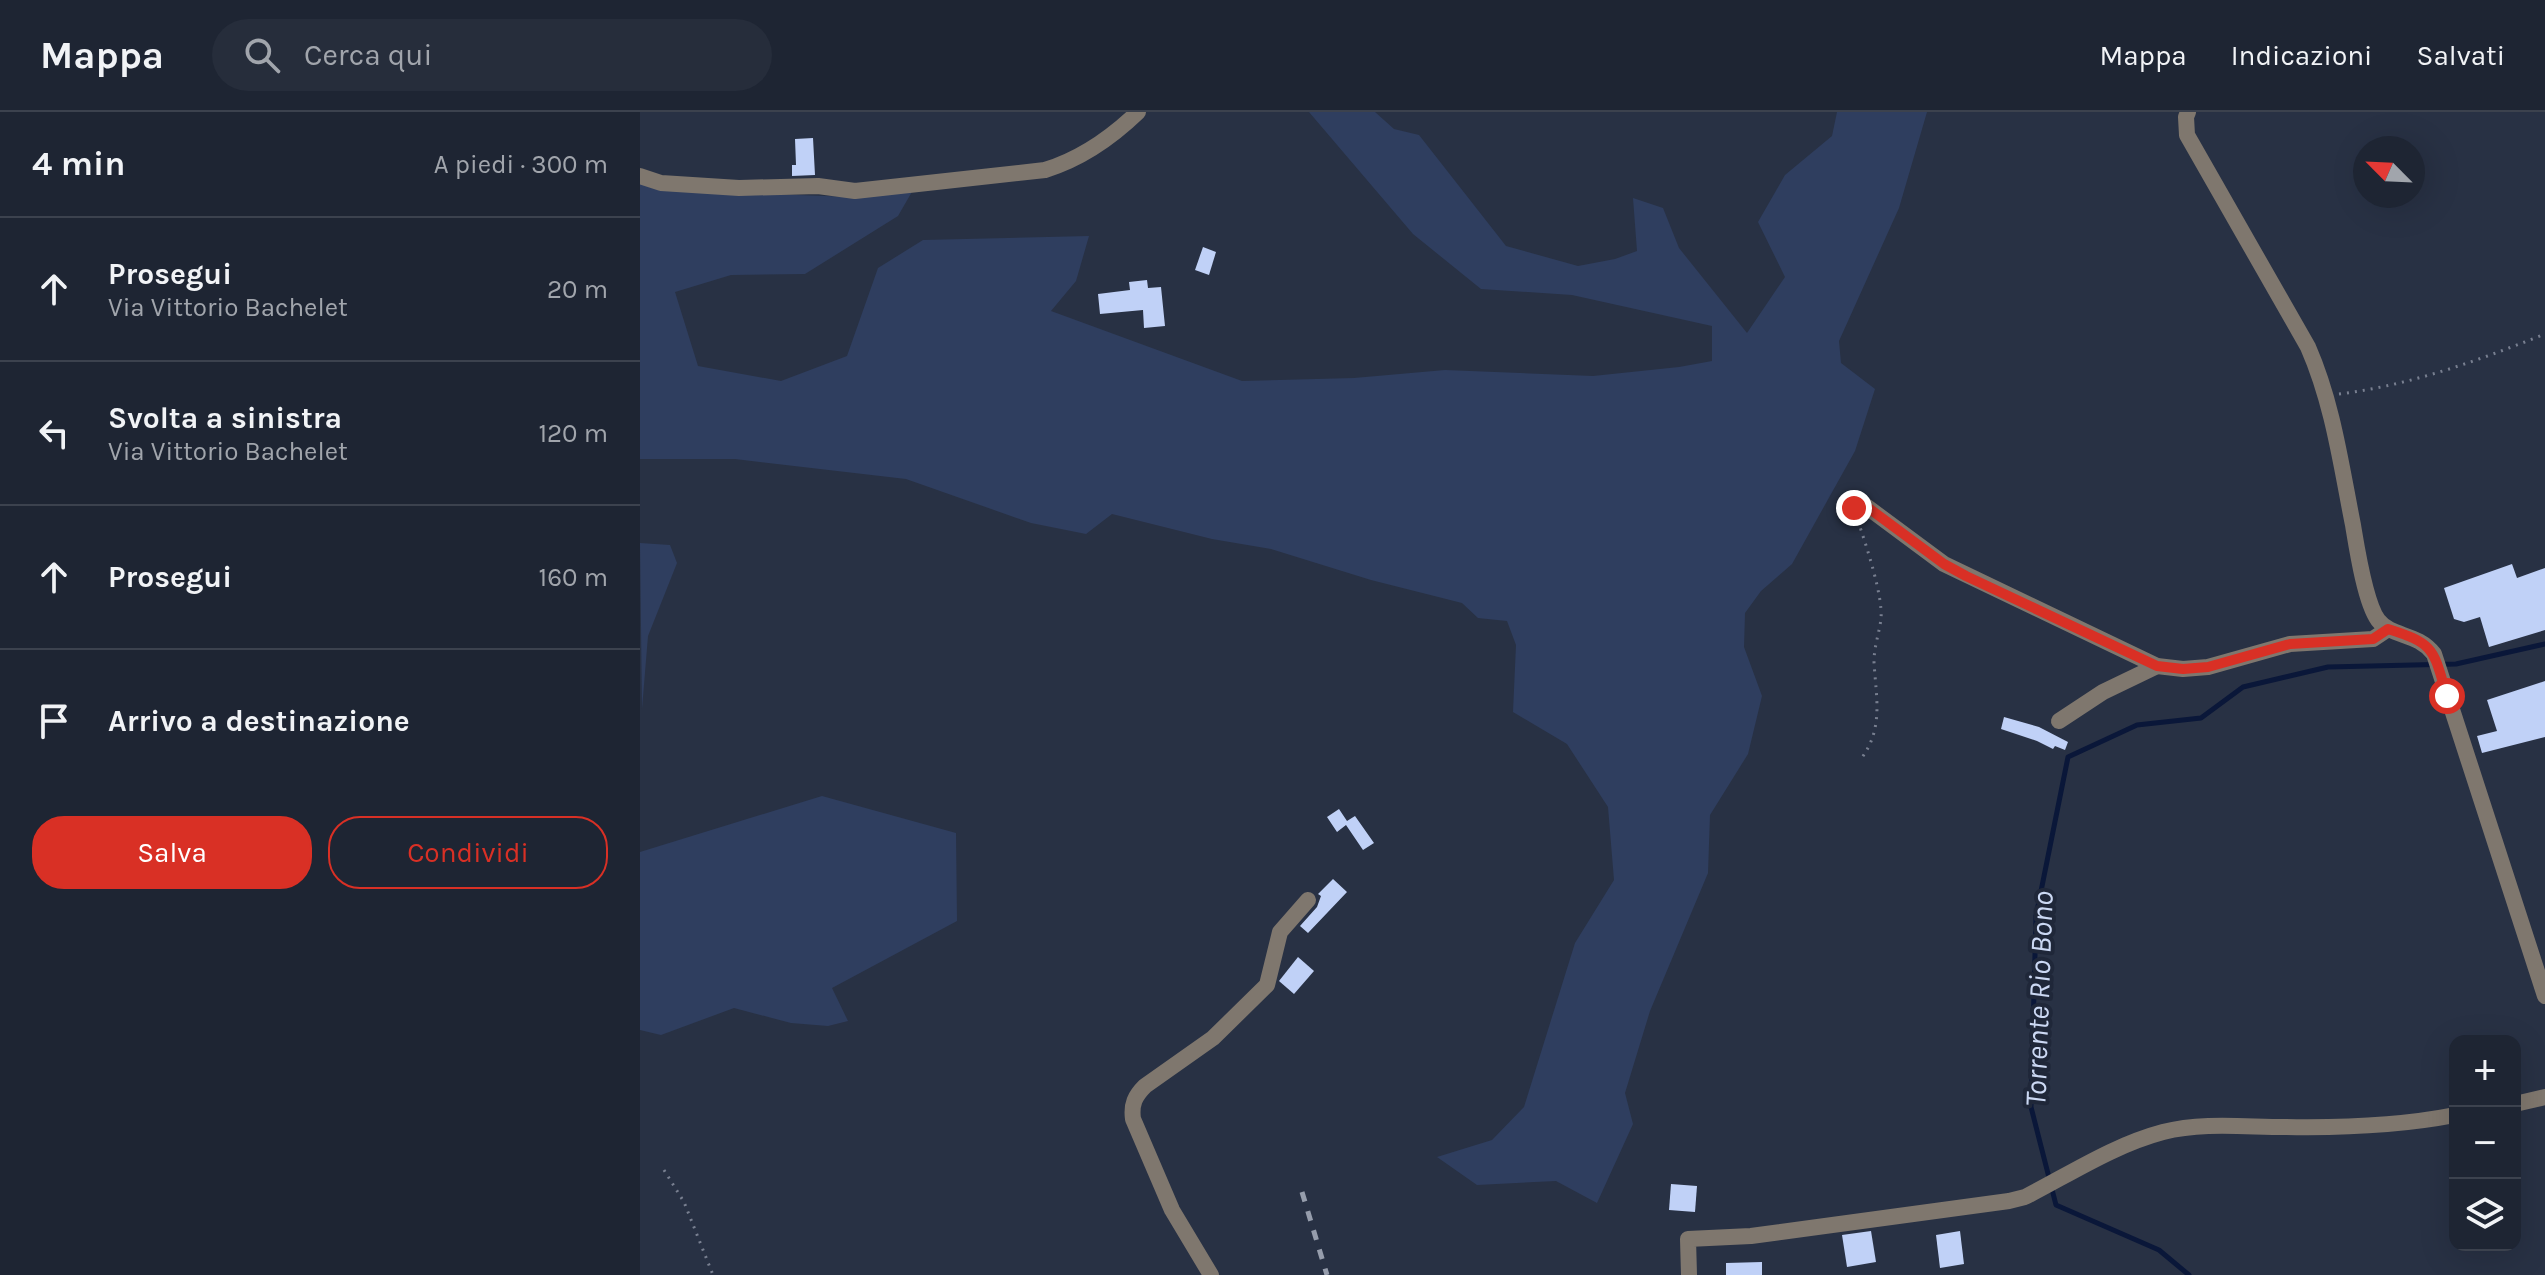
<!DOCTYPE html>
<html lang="it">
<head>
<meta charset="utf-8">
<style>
  body { margin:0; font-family:Karla,sans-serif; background:#262d3b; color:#f1f3f6 }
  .controls { position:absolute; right:24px; bottom:24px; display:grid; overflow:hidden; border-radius:16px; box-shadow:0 8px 32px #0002 }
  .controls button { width:72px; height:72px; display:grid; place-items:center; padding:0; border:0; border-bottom:2px solid #3c424e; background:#1e2533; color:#f1f3f6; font:40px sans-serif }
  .compass { position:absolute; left:1713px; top:24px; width:72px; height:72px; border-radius:50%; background:#1e2533; box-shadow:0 8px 32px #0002; rotate:294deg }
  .stop { position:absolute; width:24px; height:24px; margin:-18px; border:6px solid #d93025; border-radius:50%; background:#fff }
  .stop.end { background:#d93025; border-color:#fff; box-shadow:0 2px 8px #0008 }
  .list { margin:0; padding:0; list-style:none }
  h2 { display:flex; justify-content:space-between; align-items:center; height:104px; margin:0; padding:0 32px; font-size:34px }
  h2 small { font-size:26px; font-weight:400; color:#a1a5ac }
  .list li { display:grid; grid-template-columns:52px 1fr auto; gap:24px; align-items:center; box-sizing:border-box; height:144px; padding:0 32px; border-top:2px solid #3c424e }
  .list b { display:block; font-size:30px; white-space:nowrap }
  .list p { margin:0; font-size:26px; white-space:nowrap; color:#a1a5ac }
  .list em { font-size:26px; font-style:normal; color:#a1a5ac }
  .actions { display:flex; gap:16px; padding:24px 32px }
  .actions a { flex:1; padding:18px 0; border:2px solid #d93025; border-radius:32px; text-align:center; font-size:28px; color:#d93025 }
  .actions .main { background:#d93025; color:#fff }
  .icon { flex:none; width:44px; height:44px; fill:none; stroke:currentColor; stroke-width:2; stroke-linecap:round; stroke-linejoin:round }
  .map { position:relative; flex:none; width:1905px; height:1163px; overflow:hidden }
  header { display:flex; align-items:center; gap:48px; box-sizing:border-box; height:112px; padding:0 40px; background:#1e2533; border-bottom:2px solid #3c424e }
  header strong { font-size:38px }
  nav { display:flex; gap:44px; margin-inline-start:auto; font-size:28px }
  .search { width:560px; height:72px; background:#262d3b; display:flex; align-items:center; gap:20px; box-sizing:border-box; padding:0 28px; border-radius:44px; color:#a1a5ac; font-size:30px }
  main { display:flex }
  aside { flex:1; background:#1e2533 }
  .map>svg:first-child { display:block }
</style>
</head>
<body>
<header>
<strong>Mappa</strong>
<div class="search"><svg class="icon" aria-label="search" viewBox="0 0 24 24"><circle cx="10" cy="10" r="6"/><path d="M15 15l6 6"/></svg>Cerca qui</div>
<nav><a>Mappa</a><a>Indicazioni</a><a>Salvati</a></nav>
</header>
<main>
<aside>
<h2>4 min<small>A piedi · 300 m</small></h2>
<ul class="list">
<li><svg class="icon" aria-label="ahead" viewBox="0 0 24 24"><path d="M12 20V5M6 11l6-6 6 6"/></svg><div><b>Prosegui</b><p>Via Vittorio Bachelet</p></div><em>20 m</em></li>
<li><svg class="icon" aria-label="left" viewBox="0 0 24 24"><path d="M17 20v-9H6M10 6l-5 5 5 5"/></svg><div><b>Svolta a sinistra</b><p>Via Vittorio Bachelet</p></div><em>120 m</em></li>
<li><svg class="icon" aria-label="ahead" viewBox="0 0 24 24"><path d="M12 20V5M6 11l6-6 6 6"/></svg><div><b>Prosegui</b></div><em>160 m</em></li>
<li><svg class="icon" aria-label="arrive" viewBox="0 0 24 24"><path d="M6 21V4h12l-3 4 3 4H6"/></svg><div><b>Arrivo a destinazione</b></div></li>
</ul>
<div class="actions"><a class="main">Salva</a><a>Condividi</a></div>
</aside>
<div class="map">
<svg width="1905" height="1163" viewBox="0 0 1905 1163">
  <rect width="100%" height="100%" fill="#283144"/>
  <g fill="#2f3e5f">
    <path d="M669 0H735L754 17 779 23 866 134 938 154 975 147 997 139 993 86 1023 96 1039 136 1107 221 1145 165 1118 110 1145 63 1192 24 1197 0H1287L1259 96 1199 229 1201 251 1235 277 1215 339 1152 452 1121 479 1105 501 1104 535 1122 584 1108 642 1070 703 1068 761 1010 899 985 981 993 1012 957 1091 916 1069 837 1073 797 1045 852 1028 884 995 935 831 974 768 968 695 927 632 873 600 876 533 867 509 838 506 822 491 731 468 631 437 572 427 472 402 446 422 391 411 266 367 95 347H0V67L70 80 212 85 273 78 258 104 165 162 91 163 35 180 58 254 141 269 207 244 238 156 283 128 449 124 436 169 411 199 602 269 714 266 805 258 953 264 1039 255 1072 249V214L932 183 841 177 773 122Z"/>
    <path d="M0 431 30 433 37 451 8 524 2 597Z"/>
    <path d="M182 684 316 721 317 809 192 876 208 909 188 914 151 911 94 896 21 923 0 918V740Z"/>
  </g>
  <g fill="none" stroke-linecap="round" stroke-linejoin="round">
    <path stroke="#0a1739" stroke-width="5" d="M1549 1163 1519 1138 1416 1093 1391 995 1396 804 1428 645 1497 613 1561 606 1603 575 1688 555 1816 552 1905 532"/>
  </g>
  <g fill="#c0d1f7">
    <path d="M173 26 175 63 152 64V53H156L155 27Z"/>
    <path d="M563 135 576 140 569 163 555 158Z"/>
    <path d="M507 168 508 176 521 175 525 214 504 216 503 198 460 202 458 182 490 178 489 170Z"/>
    <path d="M1872 452 1877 466 1905 456V518L1849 535 1840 505 1824 510 1814 507 1804 476Z"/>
    <path d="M1905 569V625L1842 641 1837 624 1857 619 1847 588Z"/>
    <path d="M1364 605 1399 615 1428 630 1425 638 1415 634 1413 637 1397 629 1361 617Z"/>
    <path d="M699 697 707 709 715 704 734 731 723 738 706 713 697 720 687 705Z"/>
    <path d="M693 767 707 780 668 821 660 814 677 795 681 784 678 782Z"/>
    <path d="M658 845 674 859 654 882 639 869Z"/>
    <path d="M1031 1072 1057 1074 1055 1100 1029 1098Z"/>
    <path d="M1231 1119 1236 1150 1207 1155 1202 1123Z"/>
    <path d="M1320 1119 1324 1152 1300 1156 1296 1123Z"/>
    <path d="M1122 1150V1163H1086V1151Z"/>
  </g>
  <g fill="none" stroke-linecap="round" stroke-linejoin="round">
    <g stroke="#787f90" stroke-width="3" stroke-dasharray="2 6" stroke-linecap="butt">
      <path d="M1699 282C1771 273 1837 249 1905 222"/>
      <path d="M1218 409C1226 433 1243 483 1241 507 1239 522 1234 535 1234 550 1236 586 1244 616 1221 647"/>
      <path d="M24 1058 44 1090 73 1163"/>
    </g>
    <g stroke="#7f776e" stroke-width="16">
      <path d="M1548 0 1546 5 1547 23 1668 235C1693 292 1701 353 1713 413 1717 437 1725 490 1738 508 1752 526 1777 520 1794 542L1905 884"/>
      <path d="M0 64 21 71 99 76 178 74 215 79 405 58C441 47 471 26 498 0"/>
      <path d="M1215 386 1304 452 1517 554 1543 557 1568 555 1650 532 1733 527 1748 517"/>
      <path d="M1419 609 1463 580 1517 554"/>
      <path d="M1875 992 1905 985"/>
      <path d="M571 1163 532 1098 493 1007C491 992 495 984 505 974L573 926 627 873 640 820 668 788"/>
      <path d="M1049 1163 1048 1127 1111 1124 1369 1089 1385 1085C1430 1062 1474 1033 1523 1020 1562 1010 1605 1015 1645 1015 1701 1016 1759 1014 1815 1003"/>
    </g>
    <path stroke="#969dac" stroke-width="5" stroke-dasharray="10 10" stroke-linecap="butt" d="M662 1080 687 1163"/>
  </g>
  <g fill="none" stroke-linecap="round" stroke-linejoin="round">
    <path stroke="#d93025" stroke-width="10" d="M1214 396 1215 386 1304 452 1326 464 1517 554 1543 557 1568 555 1650 532 1733 527 1748 517C1796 532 1793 538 1807 584"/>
  </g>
  <g text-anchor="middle" stroke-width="8" stroke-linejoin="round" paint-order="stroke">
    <g font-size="30" font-style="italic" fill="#cbd8f3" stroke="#1f2739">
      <text transform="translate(1399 887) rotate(-88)" y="10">Torrente Rio Bono</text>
    </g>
  </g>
</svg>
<div class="controls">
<button>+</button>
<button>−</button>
<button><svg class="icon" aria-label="layers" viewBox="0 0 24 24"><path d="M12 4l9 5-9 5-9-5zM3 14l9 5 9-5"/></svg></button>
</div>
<svg class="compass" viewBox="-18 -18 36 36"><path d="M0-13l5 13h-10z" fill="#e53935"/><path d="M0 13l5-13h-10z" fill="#a1a5ac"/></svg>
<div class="stop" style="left:1807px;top:584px"></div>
<div class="stop end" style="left:1214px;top:396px"></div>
</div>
</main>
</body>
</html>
